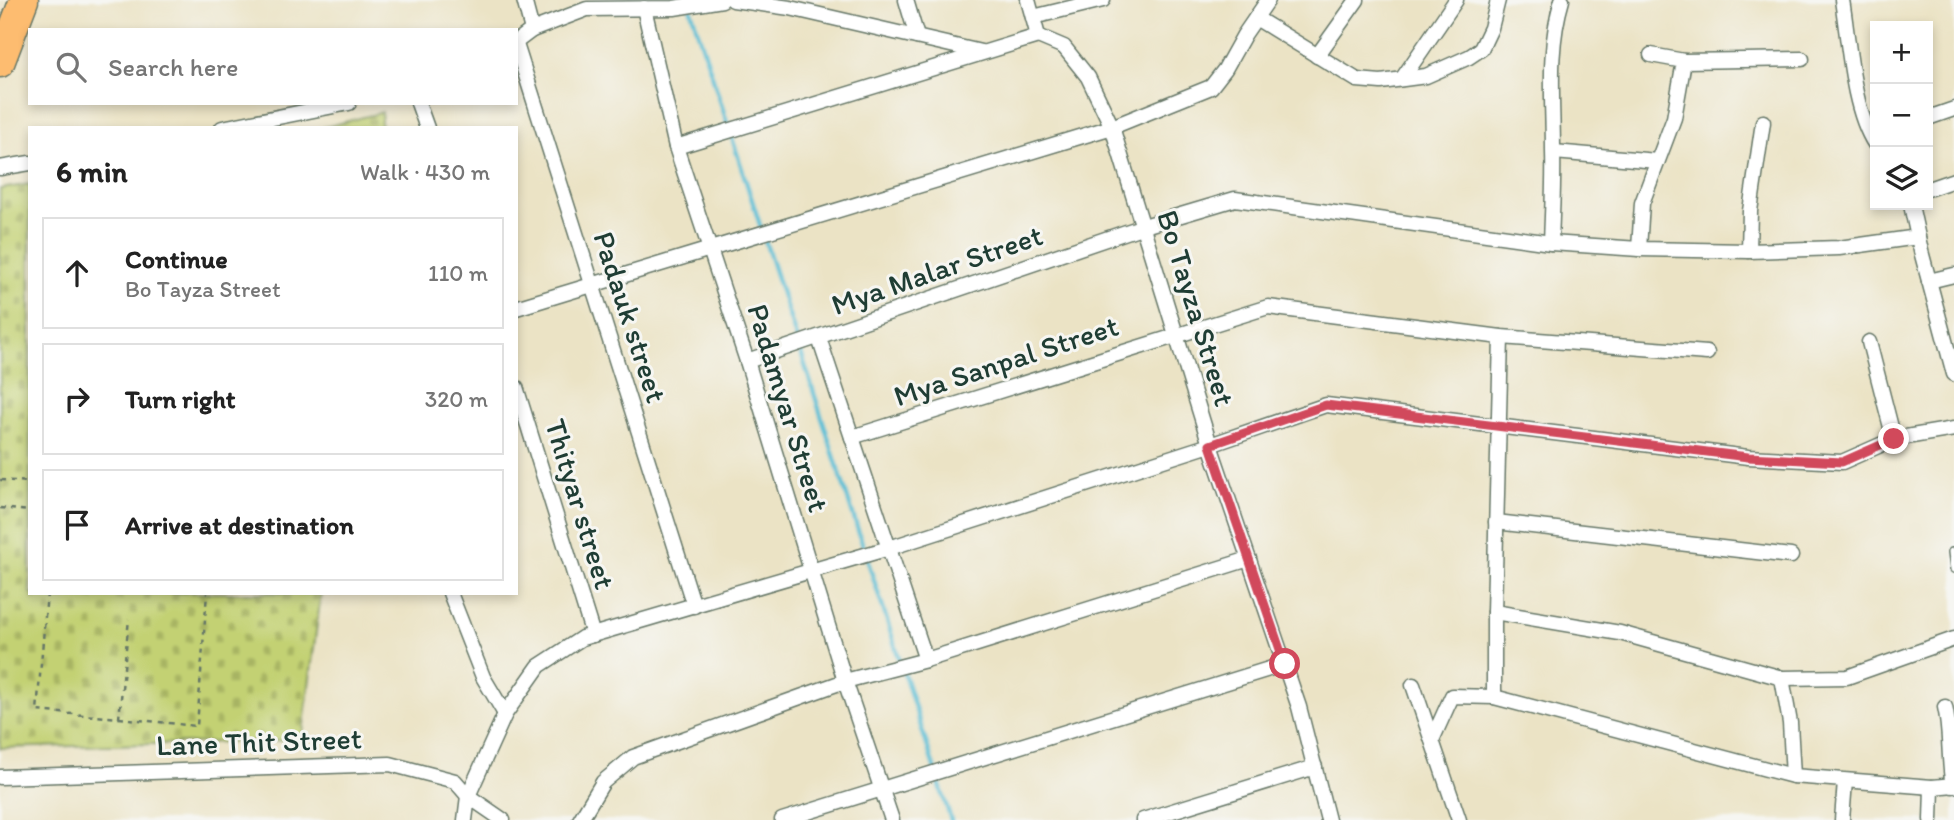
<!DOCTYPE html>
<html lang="en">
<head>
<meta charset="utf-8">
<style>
  body { margin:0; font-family:Itim,sans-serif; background:#f2f2f2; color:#222 }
  .controls { position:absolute; right:21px; top:21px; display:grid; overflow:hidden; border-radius:0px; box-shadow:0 4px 10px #0003 }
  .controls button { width:63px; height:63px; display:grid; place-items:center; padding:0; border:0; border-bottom:2px solid #e0e0e0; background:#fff; color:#222; font:35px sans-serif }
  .stop { position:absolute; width:21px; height:21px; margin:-16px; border:5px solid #d1495b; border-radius:50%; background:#fff }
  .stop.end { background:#d1495b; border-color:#fff; box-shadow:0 2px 7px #0008 }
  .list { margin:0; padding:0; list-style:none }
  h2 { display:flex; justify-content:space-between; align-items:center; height:91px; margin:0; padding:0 28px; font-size:30px }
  h2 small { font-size:23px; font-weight:400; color:#767676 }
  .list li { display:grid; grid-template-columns:46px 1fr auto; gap:21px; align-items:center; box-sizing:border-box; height:112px; margin:0 14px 14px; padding:0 14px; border:2px solid #e0e0e0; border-radius:0px }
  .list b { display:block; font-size:26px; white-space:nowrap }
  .list p { margin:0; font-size:23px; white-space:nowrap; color:#767676 }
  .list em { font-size:23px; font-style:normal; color:#767676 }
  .icon { flex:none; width:38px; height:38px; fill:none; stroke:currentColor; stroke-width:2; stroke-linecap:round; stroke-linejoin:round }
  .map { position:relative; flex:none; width:1954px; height:820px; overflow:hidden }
  .search { position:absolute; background:#fff; box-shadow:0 4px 10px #0003; left:28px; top:28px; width:490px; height:77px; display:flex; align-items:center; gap:18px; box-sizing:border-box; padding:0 24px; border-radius:0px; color:#767676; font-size:26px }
  .panel { position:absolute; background:#fff; box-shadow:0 4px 10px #0003; left:28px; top:126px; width:490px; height:469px; border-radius:0px }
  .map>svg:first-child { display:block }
</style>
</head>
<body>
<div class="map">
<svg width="1954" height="820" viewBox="0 0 1954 820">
  <defs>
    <pattern id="cemetery-stones" width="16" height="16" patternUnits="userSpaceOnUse" patternTransform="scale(1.75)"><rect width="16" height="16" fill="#c3d173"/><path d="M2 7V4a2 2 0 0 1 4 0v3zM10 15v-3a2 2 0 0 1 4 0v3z" fill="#a7b464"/></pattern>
  </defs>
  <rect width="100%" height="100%" fill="#f6f6f2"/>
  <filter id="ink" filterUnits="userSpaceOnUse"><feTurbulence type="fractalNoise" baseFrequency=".0143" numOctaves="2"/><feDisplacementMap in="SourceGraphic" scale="14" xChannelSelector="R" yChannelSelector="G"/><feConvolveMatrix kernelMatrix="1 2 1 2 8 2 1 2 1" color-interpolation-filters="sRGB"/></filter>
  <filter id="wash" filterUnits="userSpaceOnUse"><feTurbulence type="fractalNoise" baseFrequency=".00686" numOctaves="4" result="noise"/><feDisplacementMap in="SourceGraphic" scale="28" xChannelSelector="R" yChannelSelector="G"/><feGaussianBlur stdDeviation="1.57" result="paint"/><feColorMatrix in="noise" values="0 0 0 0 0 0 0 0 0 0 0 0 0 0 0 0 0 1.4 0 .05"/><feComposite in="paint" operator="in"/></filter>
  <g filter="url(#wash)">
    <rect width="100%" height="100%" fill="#ebe3c5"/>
    <g fill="url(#cemetery-stones)" stroke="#718754" stroke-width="2">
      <path d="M382 112 380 128H322Z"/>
      <path d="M30 184V593H321L302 740 0 748V189Z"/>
    </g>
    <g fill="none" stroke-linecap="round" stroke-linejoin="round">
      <path stroke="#55bcd3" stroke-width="4.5" d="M690 7 951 820"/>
    </g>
  </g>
  <g filter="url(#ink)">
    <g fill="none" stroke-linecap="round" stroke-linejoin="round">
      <defs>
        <path id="lane" d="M1952 552 1954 569"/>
        <g id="street">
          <path d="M524 0 532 30"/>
          <path d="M733 0 790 8 981 52"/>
          <path d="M906 0 917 37"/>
          <path d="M1028 0 1038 36"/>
          <path d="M1842 0C1849 42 1852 109 1875 144"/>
          <path d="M644 8 676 147 747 361 845 681 892 820"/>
          <path d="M1033 17 1103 0"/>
          <path d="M1256 18 1357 80 1381 82 1426 76 1469 57 1481 49 1491 28 1498 0"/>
          <path d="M1038 36 1064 47 1088 77 1112 127 1210 445 1299 707 1328 820"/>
          <path d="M516 42 532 30 587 9 674 8 722 0"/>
          <path d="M516 44 694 606"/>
          <path d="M1317 56 1357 0"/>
          <path d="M1684 61 1802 59"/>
          <path d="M1402 79 1456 0"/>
          <path d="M418 103 427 128"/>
          <path d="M1928 118 1954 109"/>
          <path d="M222 128 349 103"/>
          <path d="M676 147 1038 36"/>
          <path d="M1554 152 1657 161"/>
          <path d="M0 168 30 163"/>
          <path d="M1928 189 1954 180"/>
          <path d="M1911 205 1921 251 1954 374"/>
          <path d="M1551 243C1552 212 1554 181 1553 151 1553 99 1547 50 1562 0"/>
          <path d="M1639 249 1642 203 1674 118 1684 61 1651 55"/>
          <path d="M1749 251 1750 211 1763 122"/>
          <path d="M1929 281 1954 275"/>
          <path d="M516 308 1112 127 1211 87 1225 69 1244 35 1268 0"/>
          <path d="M819 338 926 660"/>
          <path d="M1869 342 1894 439"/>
          <path d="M747 361 1144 226 1235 199 1551 243 1639 249 1749 251 1839 248 1918 237"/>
          <path d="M516 387 593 635"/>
          <path d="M852 437 1268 307 1501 337 1707 353"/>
          <path d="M1496 522 1791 556"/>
          <path d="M450 593 483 677 505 714"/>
          <path d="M1494 612 1620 633 1782 678 1847 677 1954 639"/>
          <path d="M1782 678 1790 723 1793 776"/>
          <path d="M1413 685 1459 820"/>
          <path d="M1494 697V612L1501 337"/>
          <path d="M1945 707C1951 732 1948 759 1953 786"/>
          <path d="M1432 740 1452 696 1494 697 1793 776 1932 787 1954 785"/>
          <path d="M0 777 390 764 455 781 468 796 503 820"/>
          <path d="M465 820 468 796 505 714 539 666 582 638 889 548 1210 445 1326 405 1748 457 1842 462 1894 439 1954 429"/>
          <path d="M580 820 603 782 633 757 845 681 926 660 1249 559"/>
          <path d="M782 820 1285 664"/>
          <path d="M1143 820 1315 767"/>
          <path d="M1842 820 1845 781"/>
          <path d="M1931 820 1932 787"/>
        </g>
        <path id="highway" d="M0 63 24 0"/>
      </defs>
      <use href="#lane" stroke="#667767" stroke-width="10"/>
      <use href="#street" stroke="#667767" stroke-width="17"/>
      <use href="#highway" stroke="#667767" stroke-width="31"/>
      <g stroke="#667767" stroke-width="2.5" stroke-dasharray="5 5" stroke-linecap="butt">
        <path d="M0 480 30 482"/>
        <path d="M0 508 30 511"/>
        <path d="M47 593 37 711 119 718 129 619"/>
        <path d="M119 718 197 726 207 593"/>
      </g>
      <use href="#lane" stroke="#fff" stroke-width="7"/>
      <use href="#street" stroke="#fff" stroke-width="14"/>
      <use href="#highway" stroke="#fdbc70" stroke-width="28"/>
    </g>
  </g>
  <g fill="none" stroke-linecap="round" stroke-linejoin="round" filter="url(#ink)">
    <path stroke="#d1495b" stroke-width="9" d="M1285 664 1210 445 1326 405 1748 457 1842 462 1894 439"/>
  </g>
  <g text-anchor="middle" stroke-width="6" stroke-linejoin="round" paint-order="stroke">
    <g font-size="30" fill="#1f3d34" stroke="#f6f6f2">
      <text transform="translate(937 270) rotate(-19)" y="10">Mya Malar Street</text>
      <text transform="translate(1196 308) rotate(73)" y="10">Bo Tayza Street</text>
      <text transform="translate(630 317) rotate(72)" y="10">Padauk street</text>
      <text transform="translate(1006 361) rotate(-18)" y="10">Mya Sanpal Street</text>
      <text transform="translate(788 408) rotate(73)" y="10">Padamyar Street</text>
      <text transform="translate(580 504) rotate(73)" y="10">Thityar street</text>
      <text transform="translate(259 742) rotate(-2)" y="10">Lane Thit Street</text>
    </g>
  </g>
</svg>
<div class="controls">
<button>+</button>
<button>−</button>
<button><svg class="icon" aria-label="layers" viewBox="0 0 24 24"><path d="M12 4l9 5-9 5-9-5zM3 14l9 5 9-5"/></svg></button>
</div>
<div class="stop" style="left:1285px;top:664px"></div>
<div class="stop end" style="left:1894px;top:439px"></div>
<div class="search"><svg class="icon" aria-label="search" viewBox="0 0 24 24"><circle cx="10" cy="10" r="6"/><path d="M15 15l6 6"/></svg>Search here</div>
<section class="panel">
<h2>6 min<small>Walk · 430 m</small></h2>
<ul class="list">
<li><svg class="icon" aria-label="ahead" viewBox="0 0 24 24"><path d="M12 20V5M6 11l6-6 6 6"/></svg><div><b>Continue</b><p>Bo Tayza Street</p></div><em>110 m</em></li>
<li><svg class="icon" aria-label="right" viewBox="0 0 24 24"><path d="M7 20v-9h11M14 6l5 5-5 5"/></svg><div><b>Turn right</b></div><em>320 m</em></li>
<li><svg class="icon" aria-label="arrive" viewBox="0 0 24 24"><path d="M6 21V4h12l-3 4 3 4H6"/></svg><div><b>Arrive at destination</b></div></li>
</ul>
</section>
</div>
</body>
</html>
